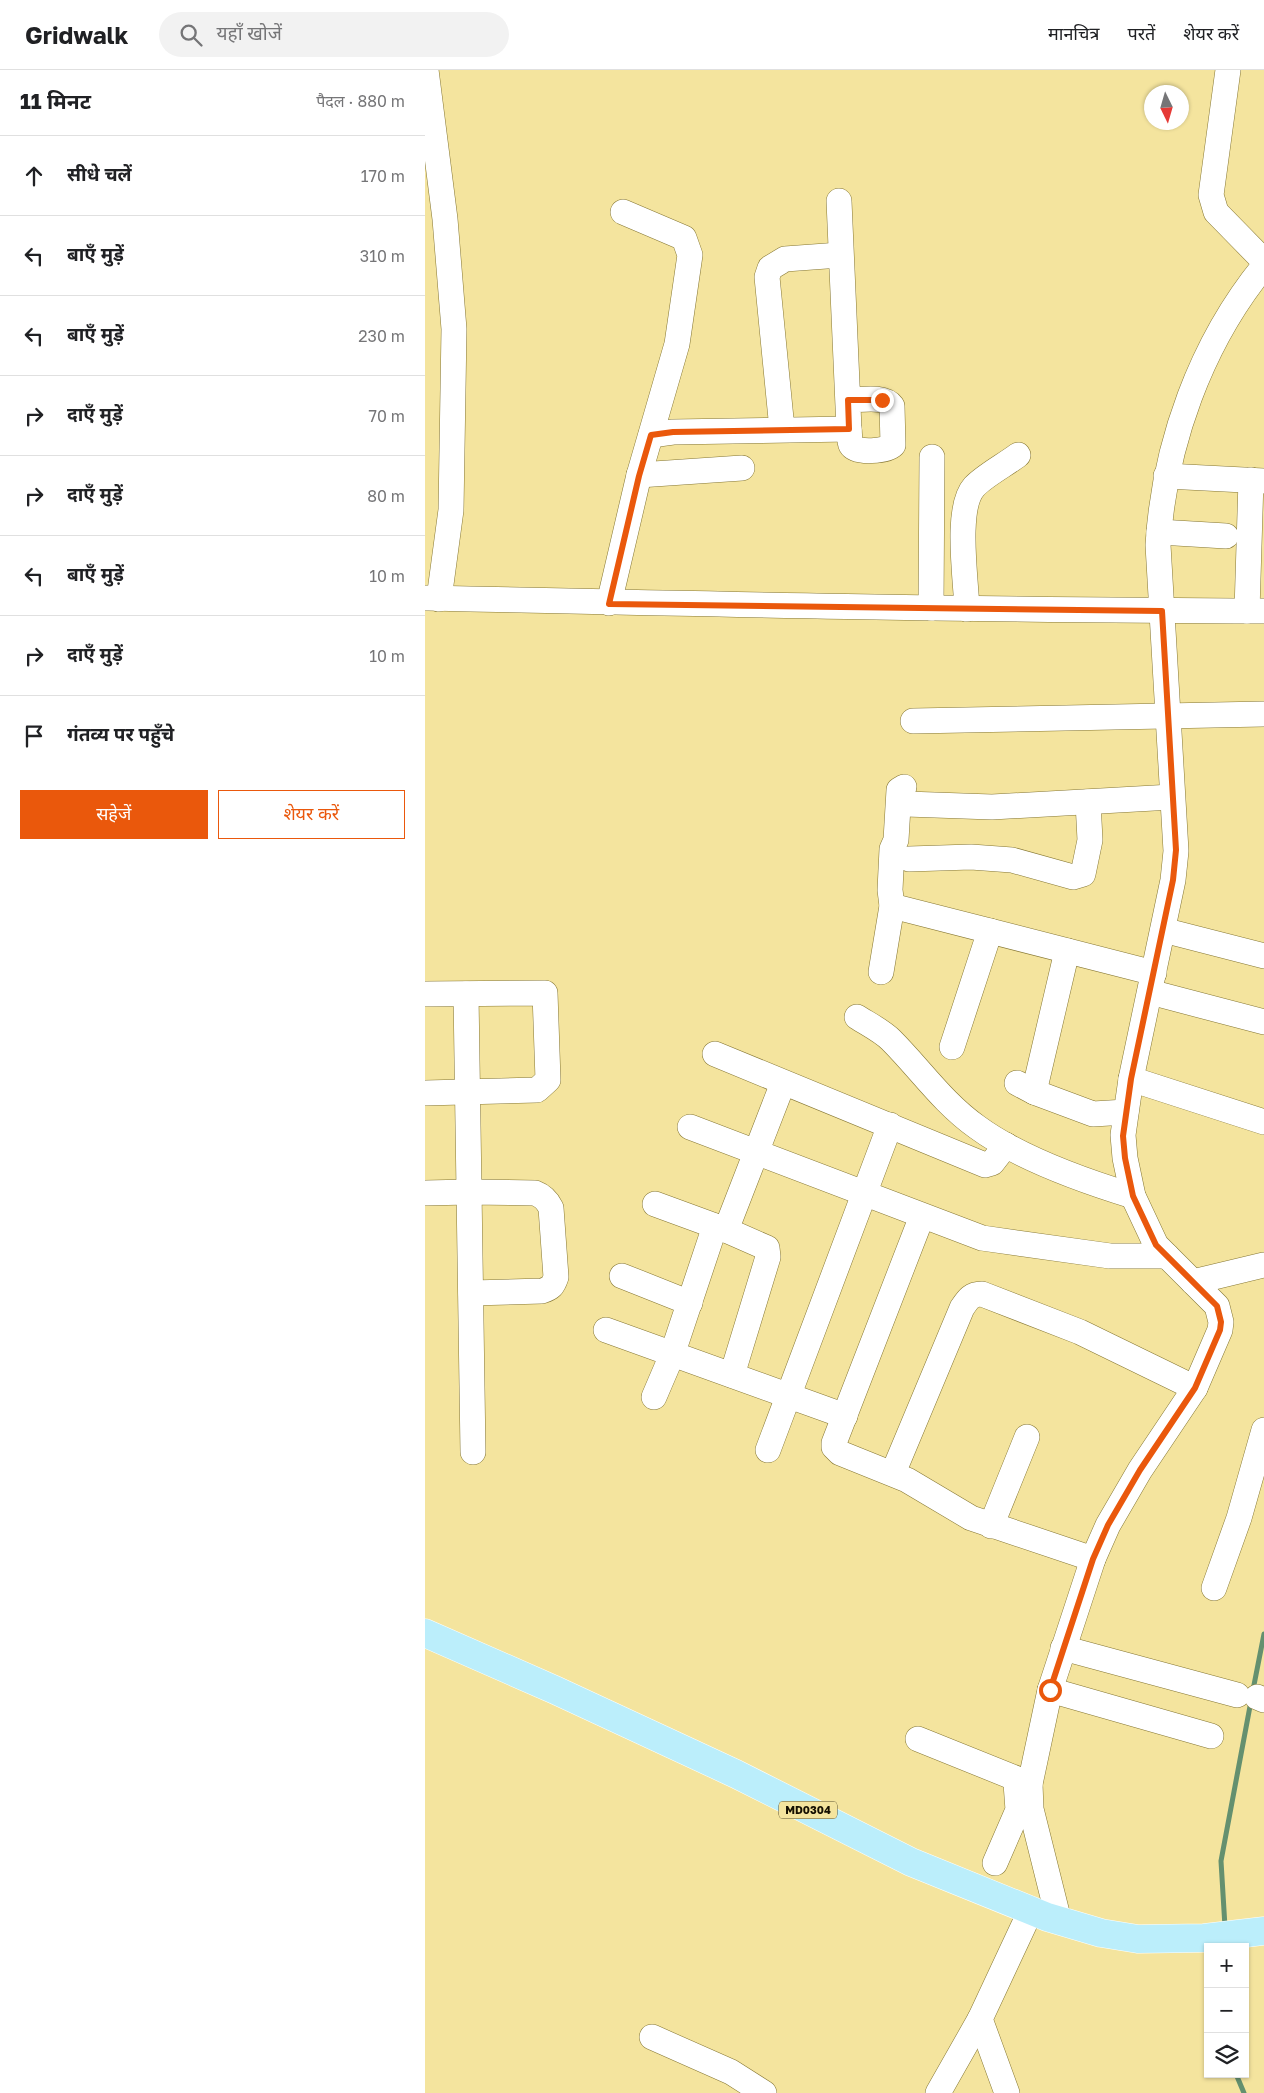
<!DOCTYPE html>
<html lang="hi">
<head>
<meta charset="utf-8">
<style>
  body { margin:0; font-family:"Golos Text","Noto Sans Devanagari",sans-serif; background:#f2f2f2; color:#202124 }
  .controls { position:absolute; right:15px; bottom:15px; display:grid; overflow:hidden; border-radius:0px; box-shadow:0 1px 4px #0004 }
  .controls button { width:45px; height:45px; display:grid; place-items:center; padding:0; border:0; border-bottom:1px solid #e0e0e0; background:#fff; color:#202124; font:25px sans-serif }
  .compass { position:absolute; left:719px; top:15px; width:45px; height:45px; border-radius:50%; background:#fff; box-shadow:0 1px 4px #0004; rotate:175deg }
  .stop { position:absolute; width:15px; height:15px; margin:-11px; border:4px solid #ea580c; border-radius:50%; background:#fff }
  .stop.end { background:#ea580c; border-color:#fff; box-shadow:0 1px 5px #0008 }
  .list { margin:0; padding:0; list-style:none }
  h2 { display:flex; justify-content:space-between; align-items:center; height:65px; margin:0; padding:0 20px; font-size:21px }
  h2 small { font-size:16px; font-weight:400; color:#757577 }
  .list li { display:grid; grid-template-columns:32px 1fr auto; gap:15px; align-items:center; box-sizing:border-box; height:80px; padding:0 20px; border-top:1px solid #e0e0e0 }
  .list b { display:block; font-size:19px; white-space:nowrap }
  .list em { font-size:16px; font-style:normal; color:#757577 }
  .actions { display:flex; gap:10px; padding:15px 20px }
  .actions a { flex:1; padding:11px 0; border:1px solid #ea580c; border-radius:0px; text-align:center; font-size:18px; color:#ea580c }
  .actions .main { background:#ea580c; color:#fff }
  .icon { flex:none; width:28px; height:28px; fill:none; stroke:currentColor; stroke-width:2; stroke-linecap:round; stroke-linejoin:round }
  .map { position:relative; flex:none; width:839px; height:2023px; overflow:hidden }
  header { display:flex; align-items:center; gap:30px; box-sizing:border-box; height:70px; padding:0 25px; background:#fff; border-bottom:1px solid #e0e0e0 }
  header strong { font-size:24px }
  nav { display:flex; gap:28px; margin-inline-start:auto; font-size:18px }
  .search { width:350px; height:45px; background:#f2f2f2; display:flex; align-items:center; gap:12px; box-sizing:border-box; padding:0 18px; border-radius:28px; color:#757577; font-size:19px }
  main { display:flex }
  aside { flex:1; background:#fff }
  .map>svg:first-child { display:block }
</style>
</head>
<body>
<header>
<strong>Gridwalk</strong>
<div class="search"><svg class="icon" aria-label="search" viewBox="0 0 24 24"><circle cx="10" cy="10" r="6"/><path d="M15 15l6 6"/></svg>यहाँ खोजें</div>
<nav><a>मानचित्र</a><a>परतें</a><a>शेयर करें</a></nav>
</header>
<main>
<aside>
<h2>11 मिनट<small>पैदल · 880 m</small></h2>
<ul class="list">
<li><svg class="icon" aria-label="ahead" viewBox="0 0 24 24"><path d="M12 20V5M6 11l6-6 6 6"/></svg><div><b>सीधे चलें</b></div><em>170 m</em></li>
<li><svg class="icon" aria-label="left" viewBox="0 0 24 24"><path d="M17 20v-9H6M10 6l-5 5 5 5"/></svg><div><b>बाएँ मुड़ें</b></div><em>310 m</em></li>
<li><svg class="icon" aria-label="left" viewBox="0 0 24 24"><path d="M17 20v-9H6M10 6l-5 5 5 5"/></svg><div><b>बाएँ मुड़ें</b></div><em>230 m</em></li>
<li><svg class="icon" aria-label="right" viewBox="0 0 24 24"><path d="M7 20v-9h11M14 6l5 5-5 5"/></svg><div><b>दाएँ मुड़ें</b></div><em>70 m</em></li>
<li><svg class="icon" aria-label="right" viewBox="0 0 24 24"><path d="M7 20v-9h11M14 6l5 5-5 5"/></svg><div><b>दाएँ मुड़ें</b></div><em>80 m</em></li>
<li><svg class="icon" aria-label="left" viewBox="0 0 24 24"><path d="M17 20v-9H6M10 6l-5 5 5 5"/></svg><div><b>बाएँ मुड़ें</b></div><em>10 m</em></li>
<li><svg class="icon" aria-label="right" viewBox="0 0 24 24"><path d="M7 20v-9h11M14 6l5 5-5 5"/></svg><div><b>दाएँ मुड़ें</b></div><em>10 m</em></li>
<li><svg class="icon" aria-label="arrive" viewBox="0 0 24 24"><path d="M6 21V4h12l-3 4 3 4H6"/></svg><div><b>गंतव्य पर पहुँचे</b></div></li>
</ul>
<div class="actions"><a class="main">सहेजें</a><a>शेयर करें</a></div>
</aside>
<div class="map">
<svg width="839" height="2023" viewBox="0 0 839 2023">
  <rect width="100%" height="100%" fill="#f4e49e"/>
  <g fill="none" stroke-linecap="round" stroke-linejoin="round">
    <g stroke="#64906f" stroke-width="5">
      <path d="M828 1620 839 1564"/>
      <path d="M800 1857 796 1791 826 1631"/>
      <path d="M811 2004 819 2023"/>
    </g>
    <defs>
      <g id="minor">
        <path d="M1 0 20 149 29 259 26 440 14 529"/>
        <path d="M803 0 786 125 791 142 839 191"/>
        <path d="M414 131 424 359C425 364 424 371 426 375 431 384 462 381 468 375L467 336C459 325 435 330 423 330"/>
        <path d="M357 359 342 207 345 198 360 189 415 185"/>
        <path d="M226 365 248 362 424 359"/>
        <path d="M214 405 317 398"/>
        <path d="M741 406 839 411"/>
        <path d="M734 462 801 466"/>
        <path d="M0 528C280 534 559 540 839 541"/>
        <path d="M184 533 214 405 252 274 265 185 259 168 198 142"/>
        <path d="M506 538 507 387"/>
        <path d="M542 539C541 510 530 438 549 417 559 406 580 395 593 385"/>
        <path d="M822 541 826 410"/>
        <path d="M488 651 839 644"/>
        <path d="M481 734 567 737 747 727"/>
        <path d="M484 789 546 787 587 790 648 807 658 804 665 770 663 732"/>
        <path d="M467 836 729 903"/>
        <path d="M738 860 839 886"/>
        <path d="M456 902 467 836 465 820 467 779 471 770 474 720 479 717"/>
        <path d="M725 922 839 952"/>
        <path d="M0 924 120 923 123 1010 112 1020 0 1023"/>
        <path d="M41 924 48 1382"/>
        <path d="M432 947C443 954 457 961 466 970 495 999 518 1033 552 1057 594 1088 659 1111 708 1126"/>
        <path d="M527 977 565 861"/>
        <path d="M290 984 560 1095 567 1093 581 1075"/>
        <path d="M706 1009 839 1052"/>
        <path d="M592 1013 609 1022 668 1044 701 1042"/>
        <path d="M609 1022 642 881"/>
        <path d="M265 1057 557 1168 685 1186H742"/>
        <path d="M0 1123 44 1122 110 1123C118 1126 122 1130 126 1138L131 1207C128 1216 126 1218 117 1221L46 1223"/>
        <path d="M230 1134 301 1160 342 1178 343 1187 307 1305"/>
        <path d="M497 1146 409 1373V1377L415 1383 482 1410 546 1448 668 1489"/>
        <path d="M301 1160 358 1013"/>
        <path d="M197 1206 265 1233"/>
        <path d="M768 1212 839 1195"/>
        <path d="M181 1260 420 1346"/>
        <path d="M229 1327 247 1285 290 1156"/>
        <path d="M343 1380 465 1055"/>
        <path d="M468 1403 537 1238C543 1229 546 1224 557 1224L655 1262 770 1318"/>
        <path d="M566 1456 602 1367"/>
        <path d="M789 1518 814 1448 839 1360"/>
        <path d="M638 1578 812 1625"/>
        <path d="M625 1620 786 1666"/>
        <path d="M832 1627 839 1630"/>
        <path d="M493 1669 605 1714"/>
        <path d="M570 1793 593 1740 591 1713"/>
        <path d="M634 1851 606 1739 605 1714 625 1620 668 1489 683 1455 715 1400 770 1318 795 1260 796 1252 792 1236 731 1175 708 1126 700 1088 698 1065 706 1009 748 810 751 781 733 475C739 375 776 273 839 196"/>
        <path d="M227 1967 306 2002 339 2023"/>
        <path d="M513 2023 555 1949"/>
        <path d="M582 2023 555 1949 606 1840"/>
      </g>
      <path id="major" d="M0 1563 130 1620 311 1704 486 1792 622 1847 676 1863 713 1869 779 1868 839 1861"/>
    </defs>
    <use href="#minor" stroke="#867733" stroke-width="26"/>
    <use href="#major" stroke="#fff" stroke-width="29"/>
    <use href="#minor" stroke="#fff" stroke-width="25"/>
    <use href="#major" stroke="#bbeefb" stroke-width="28"/>
  </g>
  <g fill="none" stroke-linecap="round" stroke-linejoin="round">
    <path stroke="#ea580c" stroke-width="6" d="M457 330H423L424 359 248 362 226 365 214 406 184 534 737 541 751 780 748 810 706 1009 698 1066 700 1088 708 1126 731 1175 792 1236 796 1252 795 1260 770 1318 715 1400 683 1455 668 1489 625 1620"/>
  </g>
  <g text-anchor="middle" stroke-width="5" stroke-linejoin="round" paint-order="stroke">
    <rect fill="#f4e49e" stroke="#584f2f" stroke-width="1" x="354" y="1731.5" width="58" height="17" rx="4"/>
    <g font-size="11" font-weight="bold" fill="#150f00">
      <text x="383" y="1744">MD0304</text>
    </g>
  </g>
</svg>
<div class="controls">
<button>+</button>
<button>−</button>
<button><svg class="icon" aria-label="layers" viewBox="0 0 24 24"><path d="M12 4l9 5-9 5-9-5zM3 14l9 5 9-5"/></svg></button>
</div>
<svg class="compass" viewBox="-18 -18 36 36"><path d="M0-13l5 13h-10z" fill="#e53935"/><path d="M0 13l5-13h-10z" fill="#757577"/></svg>
<div class="stop" style="left:625px;top:1620px"></div>
<div class="stop end" style="left:457px;top:330px"></div>
</div>
</main>
</body>
</html>
